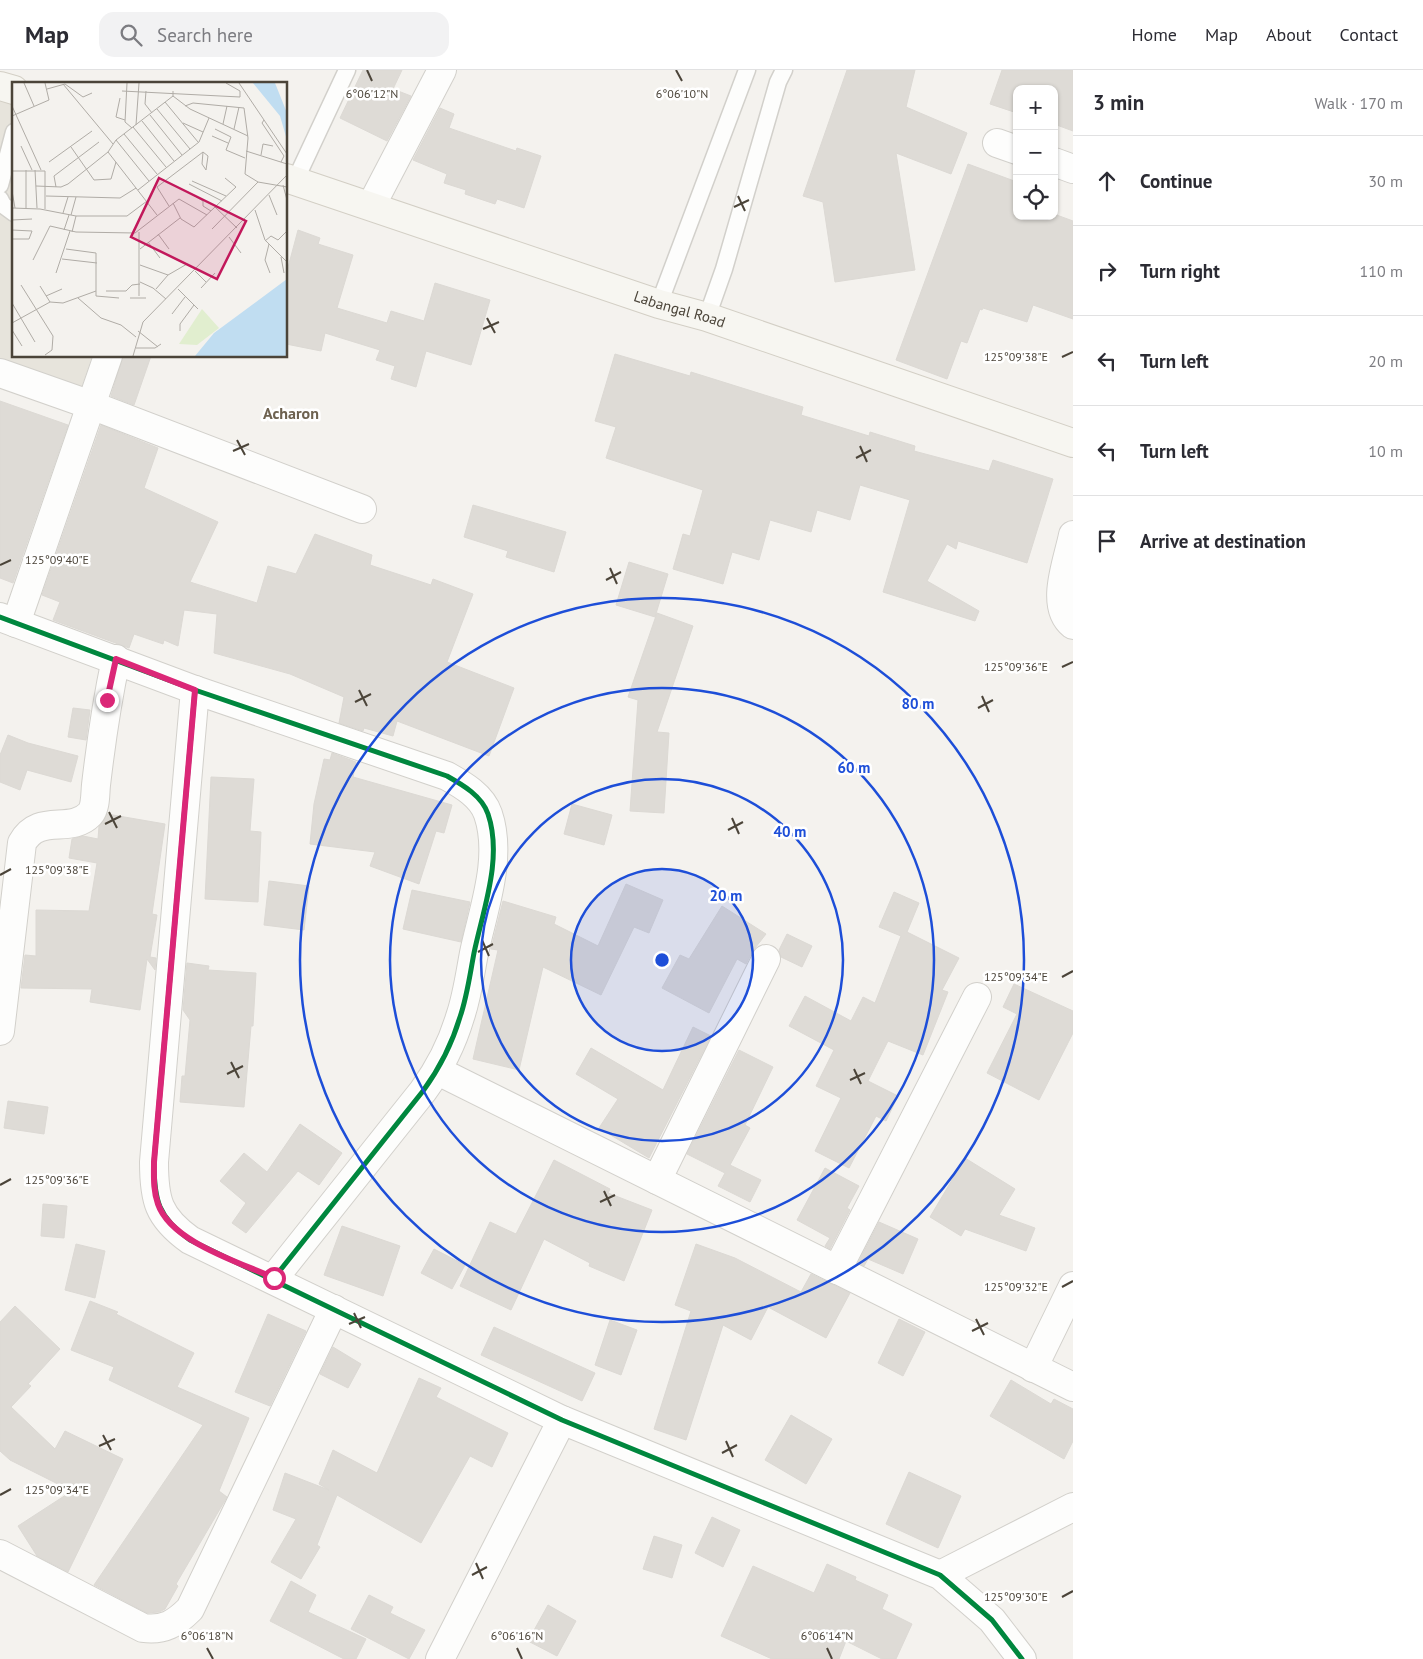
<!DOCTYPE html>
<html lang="en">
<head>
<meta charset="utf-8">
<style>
  body { margin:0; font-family:"PT Sans",sans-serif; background:#f2f2f3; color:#2b2b33 }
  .controls { position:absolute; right:15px; top:15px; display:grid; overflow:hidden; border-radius:10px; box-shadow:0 1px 4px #0004 }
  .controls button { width:45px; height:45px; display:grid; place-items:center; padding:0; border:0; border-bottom:1px solid #e1e1e2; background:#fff; color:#2b2b33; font:25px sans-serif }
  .stop { position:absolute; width:15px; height:15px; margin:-11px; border:4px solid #db2777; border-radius:50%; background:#fff }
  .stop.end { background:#db2777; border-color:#fff; box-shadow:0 1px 5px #0008 }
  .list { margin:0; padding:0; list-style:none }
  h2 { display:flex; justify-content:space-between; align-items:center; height:65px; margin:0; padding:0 20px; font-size:21px }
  h2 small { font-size:16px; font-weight:400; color:#7c7c81 }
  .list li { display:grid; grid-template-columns:32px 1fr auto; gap:15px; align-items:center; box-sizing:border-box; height:90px; padding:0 20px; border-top:1px solid #e1e1e2 }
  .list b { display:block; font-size:19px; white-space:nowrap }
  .list em { font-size:16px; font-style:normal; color:#7c7c81 }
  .icon { flex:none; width:28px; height:28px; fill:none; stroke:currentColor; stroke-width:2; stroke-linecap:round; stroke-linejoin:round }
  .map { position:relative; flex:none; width:1073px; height:1589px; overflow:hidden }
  header { display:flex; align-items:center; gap:30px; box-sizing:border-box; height:70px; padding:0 25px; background:#fff; border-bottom:1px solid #e1e1e2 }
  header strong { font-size:24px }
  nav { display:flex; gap:28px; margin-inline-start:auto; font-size:18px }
  .search { width:350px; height:45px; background:#f2f2f3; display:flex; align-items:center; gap:12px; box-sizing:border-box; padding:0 18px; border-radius:15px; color:#7c7c81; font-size:19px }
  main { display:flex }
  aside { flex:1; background:#fff }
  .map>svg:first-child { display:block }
</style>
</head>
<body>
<header>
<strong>Map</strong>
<div class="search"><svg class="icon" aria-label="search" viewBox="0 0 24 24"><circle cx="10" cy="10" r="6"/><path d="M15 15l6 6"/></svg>Search here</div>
<nav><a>Home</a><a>Map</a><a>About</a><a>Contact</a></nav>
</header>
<main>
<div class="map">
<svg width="1073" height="1589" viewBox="0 0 1073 1589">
  <rect width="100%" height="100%" fill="#f4f2ee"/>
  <path fill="#e7e4dc" d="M0 25 14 29V286H92L80 322 0 292Z"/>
  <g fill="#dedbd6" stroke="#dcd9d4">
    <path d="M363 0H402L393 19 411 26 387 71 340 48Z"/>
    <path d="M847 0H915L906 37 967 63 951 104 896 83 915 200 835 212 823 132 803 126Z"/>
    <path d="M1002 0H1073V61L1054 54V19H1017V43L990 34Z"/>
    <path d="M440 38 454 44 449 58 516 81 517 78 541 86 524 138 497 129 495 134 465 124 466 120 444 113 447 104 413 90Z"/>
    <path d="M968 94 1017 112V146H1054V144L1073 151V249L1033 235 1027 252 983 238 982 240 980 239 967 273 961 271 947 309 896 290Z"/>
    <path d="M298 160 320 168 318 174 353 185 337 238 387 253 391 241 424 251 435 213 490 230 471 295 426 281 416 317 391 309 395 296 376 290 380 280 325 263 321 281 286 274V205Z"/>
    <path d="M615 284 690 306 691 302 803 337 801 345 869 366 870 362 915 376 914 381 989 401 993 390 1053 409 1027 493 958 471 956 479 947 474 927 511 979 541 975 551 883 522 910 430 860 415 850 450 817 440 811 462 770 450 759 490 732 482 723 514 673 499 683 464 690 466 703 420 606 388 616 357 595 351Z"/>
    <path d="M123 286H151L134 335 111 326Z"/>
    <path d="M0 331 68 355 13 513 0 508Z"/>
    <path d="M101 355 158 378 144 418 218 452 190 512 257 533 268 496 296 504 315 464 372 485 370 495 431 515 433 509 473 524 447 592 514 618 489 686 397 651 393 666 364 658 363 661 339 653 344 627 290 604 214 583 217 544 184 540 178 576 164 570 163 574 134 564 129 578 53 550 60 532 42 525Z"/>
    <path d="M473 435 566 462 554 502 506 487 508 481 464 467Z"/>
    <path d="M629 492 668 504 655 547 616 535Z"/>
    <path d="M657 543 693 556 657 662 669 663 664 743 630 741 638 630 628 627Z"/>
    <path d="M73 638 90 640 86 670 68 667Z"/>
    <path d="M8 665 28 673 78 686 71 712 27 700 20 720 0 712V685Z"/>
    <path d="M332 683 356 692 353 707 452 735 444 763 436 761 419 814 370 796 375 782 310 774 314 734 324 689 330 690Z"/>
    <path d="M211 707 254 709 250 761 261 762 258 832 205 829Z"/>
    <path d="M572 734 612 745 604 775 564 764Z"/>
    <path d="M107 744 165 754 152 844 157 845 150 887 156 888 155 900 147 889 140 940 90 932 92 919 21 918 25 885 36 886V840L89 841 97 793 69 788 72 769 83 766 98 769 99 756Z"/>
    <path d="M269 811 309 816 304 860 264 855Z"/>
    <path d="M626 814 663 830 649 863 634 857 601 925 543 897 519 1000 473 989 498 880 491 879 503 831 556 847 554 854 598 876Z"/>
    <path d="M412 820 470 832 461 872 403 859Z"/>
    <path d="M894 822 919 833 907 862 959 888 942 920 948 922 923 985 888 971 868 1011 898 1026 886 1051 876 1046 849 1098 815 1081 841 1028 816 1016 834 980 789 956 805 926 851 951 863 927 875 933 901 866 879 857Z"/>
    <path d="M722 836 766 864 752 882 746 894 737 889 709 943 662 918 680 885 689 889Z"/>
    <path d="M787 864 812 876 802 897 781 887 779 880Z"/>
    <path d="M187 893 209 896 208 900 256 903 253 956H251L244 1037 180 1032 182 1006H185L190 950 183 940Z"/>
    <path d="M1014 914 1073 941V963L1039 1030 987 1003 1017 944 1003 937Z"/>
    <path d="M693 957 711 966 649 1088 599 1058 618 1029 576 1004 591 978 663 1020Z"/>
    <path d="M739 980 773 997 745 1055 750 1058 730 1095 761 1110 750 1132 718 1116 725 1103 687 1084Z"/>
    <path d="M8 1031 48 1037 44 1064 4 1058Z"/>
    <path d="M300 1054 342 1083 319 1115 298 1101 246 1163 232 1153 246 1133 220 1111 244 1083 267 1102Z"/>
    <path d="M965 1088 1015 1119 999 1145 1035 1158 1026 1181 965 1159 961 1166 930 1147Z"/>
    <path d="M554 1090 610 1119 608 1123 652 1140 624 1211 589 1196 590 1193 544 1169 511 1240 460 1216 490 1152 516 1164Z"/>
    <path d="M825 1098 859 1116 847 1138 850 1140 830 1179 825 1176 830 1168 797 1150Z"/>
    <path d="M43 1134 67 1136 64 1168 41 1166Z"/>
    <path d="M879 1152 918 1169 903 1204 868 1189 864 1196 858 1193Z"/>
    <path d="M342 1156 400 1176 383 1226 324 1205Z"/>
    <path d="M76 1174 105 1181 95 1228 65 1220Z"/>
    <path d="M696 1174 735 1188 801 1222 811 1204 850 1223 826 1268 768 1237 751 1270 723 1255 686 1370 654 1359 691 1241 675 1235Z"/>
    <path d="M434 1179 465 1195 452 1219 421 1203Z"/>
    <path d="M90 1231 118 1242 116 1244 194 1283 177 1317 249 1348 219 1421 227 1427 176 1514 178 1516 165 1539 159 1542 147 1543 94 1515 203 1355 109 1310 114 1297 71 1280Z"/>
    <path d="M15 1236 60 1279 28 1314 31 1316 11 1337 55 1379 65 1361 123 1389 68 1502 37 1486 18 1456 72 1421 10 1390 0 1381V1252Z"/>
    <path d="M268 1244 306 1261 270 1336 235 1322Z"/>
    <path d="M899 1249 925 1262 903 1306 878 1293Z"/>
    <path d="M610 1250 637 1260 621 1305 595 1295Z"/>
    <path d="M494 1257 595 1303 582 1331 481 1285Z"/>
    <path d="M333 1277 361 1294 348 1318 320 1304Z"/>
    <path d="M419 1308 441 1318 436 1327 508 1363 492 1397 470 1386 421 1473 337 1425 317 1475 320 1477 301 1509 271 1492 296 1449 273 1440 285 1403 329 1420 319 1414 333 1380 377 1403Z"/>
    <path d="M1011 1310 1051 1334 1054 1329 1073 1339V1371L1064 1389 990 1346Z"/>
    <path d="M791 1345 832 1369 806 1414 765 1390Z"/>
    <path d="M909 1402 961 1426 938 1478 886 1454Z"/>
    <path d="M712 1447 740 1460 723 1497 695 1483Z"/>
    <path d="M654 1466 682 1475 672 1508 643 1499Z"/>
    <path d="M827 1494 856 1507 855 1510 888 1525 882 1539 912 1554 896 1589H882L846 1571 839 1589H772L721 1566 753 1496 814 1523Z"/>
    <path d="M291 1511 316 1525 308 1542 366 1569 356 1589H344L270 1551Z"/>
    <path d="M369 1525 393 1537 390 1543 425 1560 409 1589 351 1559Z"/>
    <path d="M548 1535 576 1551 557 1586 528 1571Z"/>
  </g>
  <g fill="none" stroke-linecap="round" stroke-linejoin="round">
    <defs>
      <g id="service">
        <path d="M295 111 347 0"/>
        <path d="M0 115 14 62"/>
        <path d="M0 129 3 135 14 143"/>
        <path d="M659 234 747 0"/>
        <path d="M707 247 724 199 778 12 784 0"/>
      </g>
      <g id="minor">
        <path d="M997 73 1017 80"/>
        <path d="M1054 92 1073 99"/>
        <path d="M371 136 442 0"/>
        <path d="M0 303 91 335 362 439"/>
        <path d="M1073 465C1068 491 1049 536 1073 555"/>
        <path d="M0 547 195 620 447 706C463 715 482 726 488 744 503 788 483 840 474 883 470 904 467 927 460 947 452 974 439 999 423 1021L274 1208"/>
        <path d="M16 553 108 286"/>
        <path d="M195 620 154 1092C154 1130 158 1147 190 1170L562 1350 940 1505 992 1550 1022 1589"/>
        <path d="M0 961 22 773C39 742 70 765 90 744 96 737 95 724 96 715 101 672 107 631 116 589"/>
        <path d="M438 1001 1073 1317"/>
        <path d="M657 1110 766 889"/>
        <path d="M837 1200 977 927"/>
        <path d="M1033 1298 1073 1216"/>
        <path d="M0 1484 143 1558C164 1561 176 1553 190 1539L334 1239"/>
        <path d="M940 1505 1073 1437"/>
        <path d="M440 1589 562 1350"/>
      </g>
      <g id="secondary">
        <path d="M0 16 14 20"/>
        <path id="s1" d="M286 108 659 234 707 247 1073 373"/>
      </g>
    </defs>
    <use href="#service" stroke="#d2d0cb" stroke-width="19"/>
    <use href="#minor" stroke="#d2d0cb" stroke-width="30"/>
    <use href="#secondary" stroke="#d3cfc5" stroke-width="30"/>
    <use href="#service" stroke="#fdfdfc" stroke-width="16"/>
    <use href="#minor" stroke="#fdfdfc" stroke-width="28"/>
    <use href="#secondary" stroke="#f7f6f1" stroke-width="28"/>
    <defs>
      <g id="cycleway">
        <path d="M0 547 195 620 447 706C463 715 482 726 488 744 503 788 483 840 474 883 470 904 467 927 460 947 452 974 439 999 423 1021L274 1208"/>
        <path d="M195 620 154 1092C154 1130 158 1147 190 1170L562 1350 940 1505 992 1550 1022 1589"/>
      </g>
    </defs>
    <use href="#cycleway" stroke="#fff" stroke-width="8"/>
    <use href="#cycleway" stroke="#00873e" stroke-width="5"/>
  </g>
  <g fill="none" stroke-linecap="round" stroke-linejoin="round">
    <path stroke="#db2777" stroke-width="6" d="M107 630 116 589 195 620 154 1092C154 1106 153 1120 158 1134 171 1172 239 1192 274 1208"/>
  </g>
  <path fill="none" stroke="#4b4439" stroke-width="2" d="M367 0 372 11M676 0 682 11M738 126 745 141M734 137 749 130M487 248 495 263M483 259 499 252M1062 287 1073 282M237 370 245 385M860 376 867 392M233 381 249 374M856 388 871 380M0 495 11 490M610 498 617 514M606 510 621 502M1062 597 1073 592M359 620 367 636M982 626 989 642M355 632 371 624M978 638 993 630M109 742 117 758M732 748 739 764M105 754 121 746M728 760 743 752M0 805 11 799M482 870 489 886M478 882 493 874M1062 907 1073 901M231 992 239 1008M854 999 861 1014M227 1004 243 996M850 1010 865 1003M0 1115 11 1109M604 1121 611 1136M600 1132 615 1125M1062 1217 1073 1211M354 1243 361 1258M976 1249 984 1265M349 1254 365 1247M972 1261 988 1253M103 1365 111 1380M726 1371 733 1387M99 1376 115 1369M722 1383 737 1375M0 1425 11 1419M476 1493 483 1509M472 1505 487 1497M1062 1527 1073 1521M207 1578 213 1589M517 1578 522 1589M827 1578 832 1589"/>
  <circle cx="662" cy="890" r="91" fill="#1d4ed8" fill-opacity=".12"/>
  <g fill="none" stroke="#1d4ed8" stroke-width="2.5">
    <circle cx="662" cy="890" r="91"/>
    <circle cx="662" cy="890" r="181"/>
    <circle cx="662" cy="890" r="272"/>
    <circle cx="662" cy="890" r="362"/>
  </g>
  <g text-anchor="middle" stroke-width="5" stroke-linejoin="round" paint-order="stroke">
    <g font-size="15" fill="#4b4439" stroke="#fff">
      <text dy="5" stroke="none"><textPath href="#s1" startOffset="415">Labangal Road</textPath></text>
    </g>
    <g font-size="16" font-weight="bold" fill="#6e6250" stroke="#fff">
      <text x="291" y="349">Acharon</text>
    </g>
  </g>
  <g transform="translate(12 12)">
    <rect width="275" height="275" fill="#f4f2ee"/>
    <path d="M190 227 207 246 185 263 167 262Z" fill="#e1eecf"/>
    <path d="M241 1H263L275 31V58L268 34ZM275 197V274H183L202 251Z" fill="#c0ddf1"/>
    <path fill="none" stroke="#b0aca6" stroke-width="1" d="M12 1 22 24M115 1 113 40 120 46M227 1 275 72M51 2 101 62M35 7 53 2 71 15 80 11M110 9 228 15V9L214 1M134 9 133 22 140 31M161 14 178 27 236 54M108 16 104 35 113 38M153 20 186 60M0 24 29 88M173 24 181 21 232 26 236 56 233 92 246 100 275 105M145 27 178 67M138 33 170 73M0 34 37 18 33 1M252 38 250 41 272 74 269 80M130 39 162 79M171 41 191 50M211 42 215 24M124 43 127 1M121 45 154 85M203 47 219 55 214 68 233 76M222 47 227 25M112 52 145 92M200 54 216 61M104 58 137 99M9 64 20 88M59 65 82 98 99 97 104 80M234 69 275 82M96 70 145 133M249 73 251 62 261 64M37 80 80 49M14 88V126M23 88 25 126M0 89H33V127M180 99 214 114M177 102 210 119M271 103 275 118M24 104 49 105 56 102 96 70 104 58 161 14V9M44 105 42 94 87 60M126 108 187 60 197 36M0 109 3 126M176 110 191 119V124L199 129M257 113 265 133M34 114 108 116 124 106M161 121 169 137 182 145 224 105 213 96M157 124 145 105 191 70 196 74 194 88 190 82 191 70M203 125 225 146M0 126 28 127 64 134H115L135 119M243 128 253 158 275 180M51 131 56 115M59 133 64 115M0 138 20 137M200 147 246 100M0 148 20 149 17 157H0M52 148 57 133M60 150 64 134M127 150V214M146 152 157 167M217 155 229 171M253 159 259 154 266 158 275 149M136 160 148 176M257 162 253 178 258 191M54 167 84 171V214L107 216M128 167 168 136M269 175 272 191M50 177 85 181M21 178 38 144 64 150 123 151 167 117 195 133M128 183 156 193 175 182 183 187M183 189 194 200M44 191 58 149M128 200 141 206 154 217M9 203 41 254 40 268 33 273M28 204 38 220M189 206 203 191M144 207 156 193M166 207 186 227M94 209H114L120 203 128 202M34 214 50 207M66 216 89 236 109 243 124 255M118 216H134M0 221 23 260M160 232 173 215M0 241 38 220 51 221 84 209M0 248 10 264M126 249 146 265M168 249V242L182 223M124 266H143L149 262M121 274 131 240 275 93"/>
    <path fill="#c2185b" fill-opacity="0.15" stroke="#c2185b" stroke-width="2.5" d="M147 96 234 139 205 197 119 155Z"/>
    <rect width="275" height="275" fill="none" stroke="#4b4439" stroke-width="2.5"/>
  </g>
  <g font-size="12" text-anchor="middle" fill="#4b4439" stroke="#fff" stroke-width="5" stroke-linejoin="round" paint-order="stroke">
    <text x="372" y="28">6°06'12"N</text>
    <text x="682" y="28">6°06'10"N</text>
    <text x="1016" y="291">125°09'38"E</text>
    <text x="57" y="494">125°09'40"E</text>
    <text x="1016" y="601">125°09'36"E</text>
    <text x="57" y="804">125°09'38"E</text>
    <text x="1016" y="911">125°09'34"E</text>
    <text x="57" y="1114">125°09'36"E</text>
    <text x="1016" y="1221">125°09'32"E</text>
    <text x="57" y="1424">125°09'34"E</text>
    <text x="1016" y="1531">125°09'30"E</text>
    <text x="207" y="1570">6°06'18"N</text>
    <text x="517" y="1570">6°06'16"N</text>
    <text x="827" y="1570">6°06'14"N</text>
  </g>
  <circle cx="662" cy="890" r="8" fill="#1d4ed8" stroke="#fff" stroke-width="2.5"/>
  <g font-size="15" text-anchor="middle" font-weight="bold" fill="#1d4ed8" stroke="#fff" stroke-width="5" stroke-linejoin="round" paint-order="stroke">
    <text x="918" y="639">80 m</text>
    <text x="854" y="703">60 m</text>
    <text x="790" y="767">40 m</text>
    <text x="726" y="831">20 m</text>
  </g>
</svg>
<div class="controls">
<button>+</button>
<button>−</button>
<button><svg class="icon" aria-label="locate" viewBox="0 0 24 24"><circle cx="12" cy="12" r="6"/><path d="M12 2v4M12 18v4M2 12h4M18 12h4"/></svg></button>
</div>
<div class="stop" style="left:274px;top:1208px"></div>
<div class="stop end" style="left:107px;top:630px"></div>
</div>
<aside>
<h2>3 min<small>Walk · 170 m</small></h2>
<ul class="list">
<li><svg class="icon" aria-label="ahead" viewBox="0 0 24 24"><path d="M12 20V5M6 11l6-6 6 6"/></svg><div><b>Continue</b></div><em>30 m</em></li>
<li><svg class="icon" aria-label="right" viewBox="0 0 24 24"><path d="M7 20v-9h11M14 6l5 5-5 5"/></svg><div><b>Turn right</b></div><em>110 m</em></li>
<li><svg class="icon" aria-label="left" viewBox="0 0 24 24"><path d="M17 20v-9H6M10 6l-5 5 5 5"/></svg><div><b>Turn left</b></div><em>20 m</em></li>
<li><svg class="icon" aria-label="left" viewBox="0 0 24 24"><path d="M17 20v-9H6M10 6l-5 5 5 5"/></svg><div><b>Turn left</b></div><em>10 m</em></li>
<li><svg class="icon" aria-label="arrive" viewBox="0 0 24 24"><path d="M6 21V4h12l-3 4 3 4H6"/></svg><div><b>Arrive at destination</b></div></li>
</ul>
</aside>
</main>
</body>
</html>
